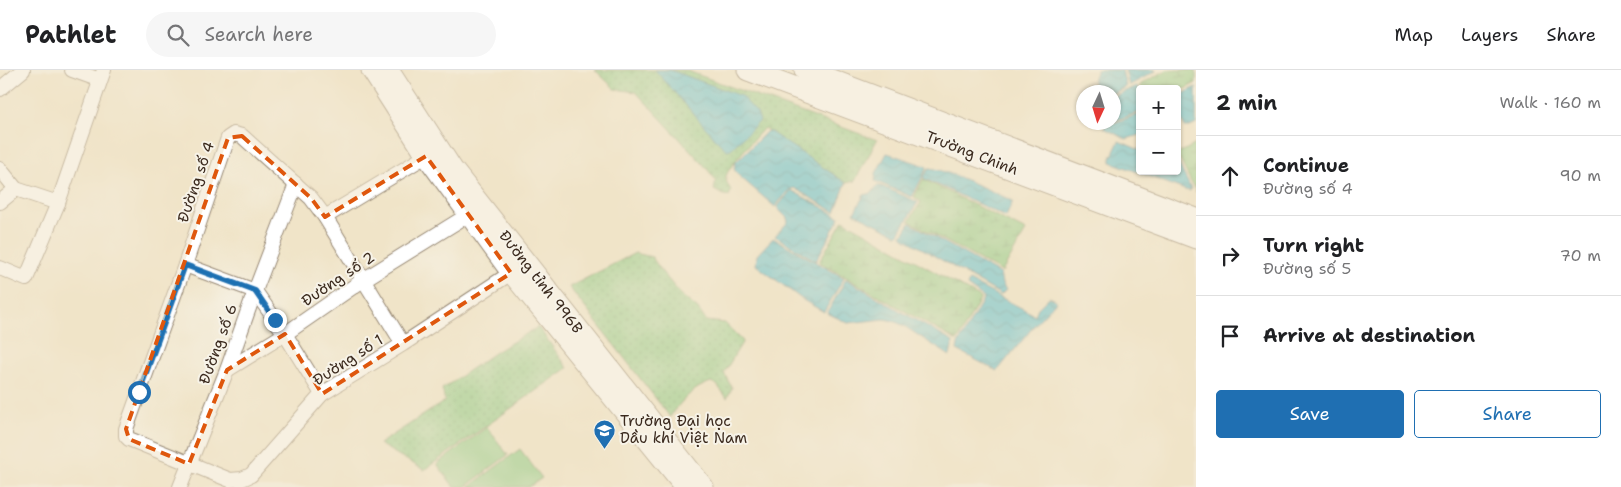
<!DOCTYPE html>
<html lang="en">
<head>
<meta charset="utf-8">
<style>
  body { margin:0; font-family:"Shantell Sans",sans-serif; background:#f6f6f6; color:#202124 }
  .controls { position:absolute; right:15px; top:15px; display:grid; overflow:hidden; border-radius:5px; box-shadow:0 1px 4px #0004 }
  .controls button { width:45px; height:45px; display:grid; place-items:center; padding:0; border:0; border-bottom:1px solid #e0e0e0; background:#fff; color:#202124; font:25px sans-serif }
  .compass { position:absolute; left:1076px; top:15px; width:45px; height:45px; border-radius:50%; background:#fff; box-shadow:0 1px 4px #0004; rotate:184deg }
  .stop { position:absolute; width:15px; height:15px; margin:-11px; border:4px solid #1f6fb2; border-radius:50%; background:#fff }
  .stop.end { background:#1f6fb2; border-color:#fff; box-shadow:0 1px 5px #0008 }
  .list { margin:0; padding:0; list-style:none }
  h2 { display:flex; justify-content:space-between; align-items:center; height:65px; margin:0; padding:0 20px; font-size:21px }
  h2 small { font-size:16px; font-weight:400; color:#757577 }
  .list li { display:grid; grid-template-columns:32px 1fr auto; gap:15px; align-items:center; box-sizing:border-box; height:80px; padding:0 20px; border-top:1px solid #e0e0e0 }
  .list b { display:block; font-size:19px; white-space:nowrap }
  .list p { margin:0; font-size:16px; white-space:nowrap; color:#757577 }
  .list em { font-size:16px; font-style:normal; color:#757577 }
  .actions { display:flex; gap:10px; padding:15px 20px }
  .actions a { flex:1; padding:11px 0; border:1px solid #1f6fb2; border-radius:5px; text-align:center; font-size:18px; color:#1f6fb2 }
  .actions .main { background:#1f6fb2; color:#fff }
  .icon { flex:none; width:28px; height:28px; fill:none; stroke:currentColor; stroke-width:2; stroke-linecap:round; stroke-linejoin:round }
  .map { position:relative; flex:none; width:1196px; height:417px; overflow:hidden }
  header { display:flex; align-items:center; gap:30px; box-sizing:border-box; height:70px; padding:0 25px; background:#fff; border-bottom:1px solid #e0e0e0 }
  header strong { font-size:24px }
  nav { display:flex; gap:28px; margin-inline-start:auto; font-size:18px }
  .search { width:350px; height:45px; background:#f6f6f6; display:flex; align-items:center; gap:12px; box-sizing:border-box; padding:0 18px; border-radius:28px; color:#757577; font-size:19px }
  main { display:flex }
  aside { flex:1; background:#fff }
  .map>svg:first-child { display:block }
</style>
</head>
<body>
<header>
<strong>Pathlet</strong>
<div class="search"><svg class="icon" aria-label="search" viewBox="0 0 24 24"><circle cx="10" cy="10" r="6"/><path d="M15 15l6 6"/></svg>Search here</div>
<nav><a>Map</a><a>Layers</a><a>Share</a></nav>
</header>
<main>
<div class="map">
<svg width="1196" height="417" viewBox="0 0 1196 417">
  <defs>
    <pattern id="grass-dots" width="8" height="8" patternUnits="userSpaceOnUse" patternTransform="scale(1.25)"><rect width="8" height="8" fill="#88ca83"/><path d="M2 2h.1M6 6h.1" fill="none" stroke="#70a46b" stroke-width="1.8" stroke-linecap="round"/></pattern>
    <pattern id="wetland-marsh" width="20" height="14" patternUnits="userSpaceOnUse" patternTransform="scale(1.25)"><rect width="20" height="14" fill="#88ca83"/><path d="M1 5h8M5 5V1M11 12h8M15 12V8" fill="none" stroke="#70a46b"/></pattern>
    <pattern id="water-waves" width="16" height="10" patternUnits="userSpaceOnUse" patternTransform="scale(1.25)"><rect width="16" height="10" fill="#57bfd3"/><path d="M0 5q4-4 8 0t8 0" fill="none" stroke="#499bab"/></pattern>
  </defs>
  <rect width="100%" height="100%" fill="#f7f3e8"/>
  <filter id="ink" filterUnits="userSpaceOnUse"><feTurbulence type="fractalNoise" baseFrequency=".02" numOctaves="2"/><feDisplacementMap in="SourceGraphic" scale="10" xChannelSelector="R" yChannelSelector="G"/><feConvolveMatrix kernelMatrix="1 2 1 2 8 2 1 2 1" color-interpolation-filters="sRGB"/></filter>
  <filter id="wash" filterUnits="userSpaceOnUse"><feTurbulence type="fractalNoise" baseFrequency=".0096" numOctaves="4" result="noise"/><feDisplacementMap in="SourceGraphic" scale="20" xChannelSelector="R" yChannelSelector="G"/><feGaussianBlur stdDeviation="1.12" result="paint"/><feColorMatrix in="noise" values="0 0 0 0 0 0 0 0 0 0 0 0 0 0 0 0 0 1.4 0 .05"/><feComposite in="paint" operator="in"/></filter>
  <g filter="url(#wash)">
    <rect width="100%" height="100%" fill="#f0e4c8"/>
    <g fill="url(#grass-dots)" stroke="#627a50">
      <path d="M595 0H685L877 70 855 111 846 113 764 58C757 66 729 96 726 106 725 111 729 116 731 121L729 126 724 125 714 120 716 110 703 94 636 22 615 19Z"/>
      <path d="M635 183 652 187 662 202 682 226 698 239 706 251 725 253 743 271 724 303 732 318 727 328 717 315 711 312C693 318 681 331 670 347L569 217Z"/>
      <path d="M538 257 568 298 424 400 379 374 445 331 442 319 497 281Z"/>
    </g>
    <g fill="url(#wetland-marsh)" stroke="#627a50">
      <path d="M1167 0H1196V13L1177 23V19H1142L1140 16 1141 14Z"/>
      <path d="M1196 74V122L1177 84Z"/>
      <path d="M923 109 1026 161 1002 202 909 151 921 132 914 127Z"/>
      <path d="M843 150 981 228 957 271 819 192Z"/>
    </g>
    <g fill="#88ca83" stroke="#627a50">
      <path d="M487 357 508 385 465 417H454L437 394Z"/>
      <path d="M520 379 542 408 529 417H470V416Z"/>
    </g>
    <g fill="url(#water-waves)" stroke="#497478">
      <path d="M655 0H670L741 26 757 43 760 51 731 79 727 80 720 74Z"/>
      <path d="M1097 0H1122L1126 17 1114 23 1096 22C1091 13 1093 9 1097 0Z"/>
      <path d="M1125 0H1155L1156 1 1130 15H1129Z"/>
      <path d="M1137 16 1140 20V42L1114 51V26Z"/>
      <path d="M1196 17V54L1190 57H1185L1177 40V27Z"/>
      <path d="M1140 44V65L1126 69 1104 58 1105 56Z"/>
      <path d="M769 61 846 113 835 142 794 118 789 120 775 137 739 106 734 99 735 93 766 62Z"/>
      <path d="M1119 71 1140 80V101H1177V90L1191 119 1190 121 1185 120 1111 92V88Z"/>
      <path d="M887 83 926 96 927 98 912 127 875 111 876 103Z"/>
      <path d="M929 98C943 98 997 124 1013 131L1006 147 923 108Z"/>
      <path d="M877 116H881L918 132 898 165 854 143 864 125 872 123Z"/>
      <path d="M791 120 840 147 816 191 775 166 788 152 787 148 778 139V136Z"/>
      <path d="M910 153 1000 204 1002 214 1006 220 1001 225 904 168 902 166Z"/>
      <path d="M773 168 844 208 824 242 803 230 756 195 757 185Z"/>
      <path d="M846 209 953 272 950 286 904 256 894 251 884 249 848 253 827 243Z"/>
      <path d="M969 211 1035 245 1038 238 1049 227 1056 230 1055 233 1038 251 999 299 997 301 957 280 958 274 984 228 967 216Z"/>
    </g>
  </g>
  <g filter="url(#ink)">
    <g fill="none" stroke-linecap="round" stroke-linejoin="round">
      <defs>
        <g id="minor">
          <path d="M72 0 100 10"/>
          <path d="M0 19 23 0"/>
          <path d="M0 99 16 119 58 133"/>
          <path d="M0 132 16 119"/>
          <path d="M325 147 426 86"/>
          <path d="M185 195 255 221 285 264 322 324"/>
          <path d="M0 198 26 209 58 133 104 0"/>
          <path d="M403 274 325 147 311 128 242 66 234 64 228 68 185 195 126 359V366L129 369 230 410 242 409 251 405 322 324 403 274 511 203"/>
          <path d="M227 300 285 264 363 210 468 145"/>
          <path d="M180 417 227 300 255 221 296 114"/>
        </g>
        <g id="major">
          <path d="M371 0 426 86 511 203 685 417"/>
          <path d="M389 0 453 99 704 417"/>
        </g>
        <g id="highway">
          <path d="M748 0 1196 168"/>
          <path d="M805 0 1196 149"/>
        </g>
      </defs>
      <use href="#minor" stroke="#968773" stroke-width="16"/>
      <use href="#major" stroke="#968773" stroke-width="21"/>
      <use href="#highway" stroke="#968773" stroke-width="23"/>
      <use href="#minor" stroke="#fff" stroke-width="14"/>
      <use href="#major" stroke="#fff" stroke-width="19"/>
      <use href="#highway" stroke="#fff" stroke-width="21"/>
    </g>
  </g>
  <g fill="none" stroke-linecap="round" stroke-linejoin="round" filter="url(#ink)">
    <path stroke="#1f6fb2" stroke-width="6" d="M139 322 185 195 255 221 275 250"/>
  </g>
  <path d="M0 0H1196V417H0ZM242 66 311 128 325 147 426 86 511 203 322 324 285 264 227 300 189 394 129 369 126 359 228 68Z" fill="#f0e4c8" fill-opacity=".55" fill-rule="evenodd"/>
  <path fill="none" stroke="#df570d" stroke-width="4" stroke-dasharray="10 6" stroke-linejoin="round" d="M242 66 311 128 325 147 426 86 511 203 322 324 285 264 227 300 189 394 129 369 126 359 228 68Z"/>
  <defs>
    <symbol id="university-pin" viewBox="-11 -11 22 30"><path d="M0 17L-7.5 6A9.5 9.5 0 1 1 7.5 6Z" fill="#1f6fb2" stroke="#f7f3e8"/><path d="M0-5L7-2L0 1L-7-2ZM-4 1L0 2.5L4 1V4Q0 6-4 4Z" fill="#fff"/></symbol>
  </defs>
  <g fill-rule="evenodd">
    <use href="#university-pin" x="592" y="348" width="25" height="34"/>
  </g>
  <g text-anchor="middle" stroke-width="4" stroke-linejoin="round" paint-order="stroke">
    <g font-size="15" fill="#3b2a1e" stroke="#f7f3e8">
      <text transform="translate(972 83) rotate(21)" y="5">Trường Chinh</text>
      <text transform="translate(196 112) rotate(-71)" y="5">Đường số 4</text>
      <text transform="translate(338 209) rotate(-34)" y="5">Đường số 2</text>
      <text transform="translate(541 212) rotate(52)" y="5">Đường tỉnh 996B</text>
      <text transform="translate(218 274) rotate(-70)" y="5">Đường số 6</text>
      <text transform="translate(348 290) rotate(-33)" y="5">Đường số 1</text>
    </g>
    <g font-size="15" fill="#3b2a1e" stroke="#f7f3e8" text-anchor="start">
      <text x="620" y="356">Trường Đại học<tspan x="620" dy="17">Dầu khí Việt Nam</tspan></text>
    </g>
  </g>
</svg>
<div class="controls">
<button>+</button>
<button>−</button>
</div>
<svg class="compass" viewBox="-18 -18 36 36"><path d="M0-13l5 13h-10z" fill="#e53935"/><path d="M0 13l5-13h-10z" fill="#757577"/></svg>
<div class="stop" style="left:139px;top:322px"></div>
<div class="stop end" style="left:275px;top:250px"></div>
</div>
<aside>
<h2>2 min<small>Walk · 160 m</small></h2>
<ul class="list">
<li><svg class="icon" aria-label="ahead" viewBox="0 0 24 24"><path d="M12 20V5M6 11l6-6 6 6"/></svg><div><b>Continue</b><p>Đường số 4</p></div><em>90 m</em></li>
<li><svg class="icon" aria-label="right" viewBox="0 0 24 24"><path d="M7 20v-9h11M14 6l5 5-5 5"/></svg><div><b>Turn right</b><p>Đường số 5</p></div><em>70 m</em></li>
<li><svg class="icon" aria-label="arrive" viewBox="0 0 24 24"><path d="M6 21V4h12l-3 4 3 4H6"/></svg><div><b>Arrive at destination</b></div></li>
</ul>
<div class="actions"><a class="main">Save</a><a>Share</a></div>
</aside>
</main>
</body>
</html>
